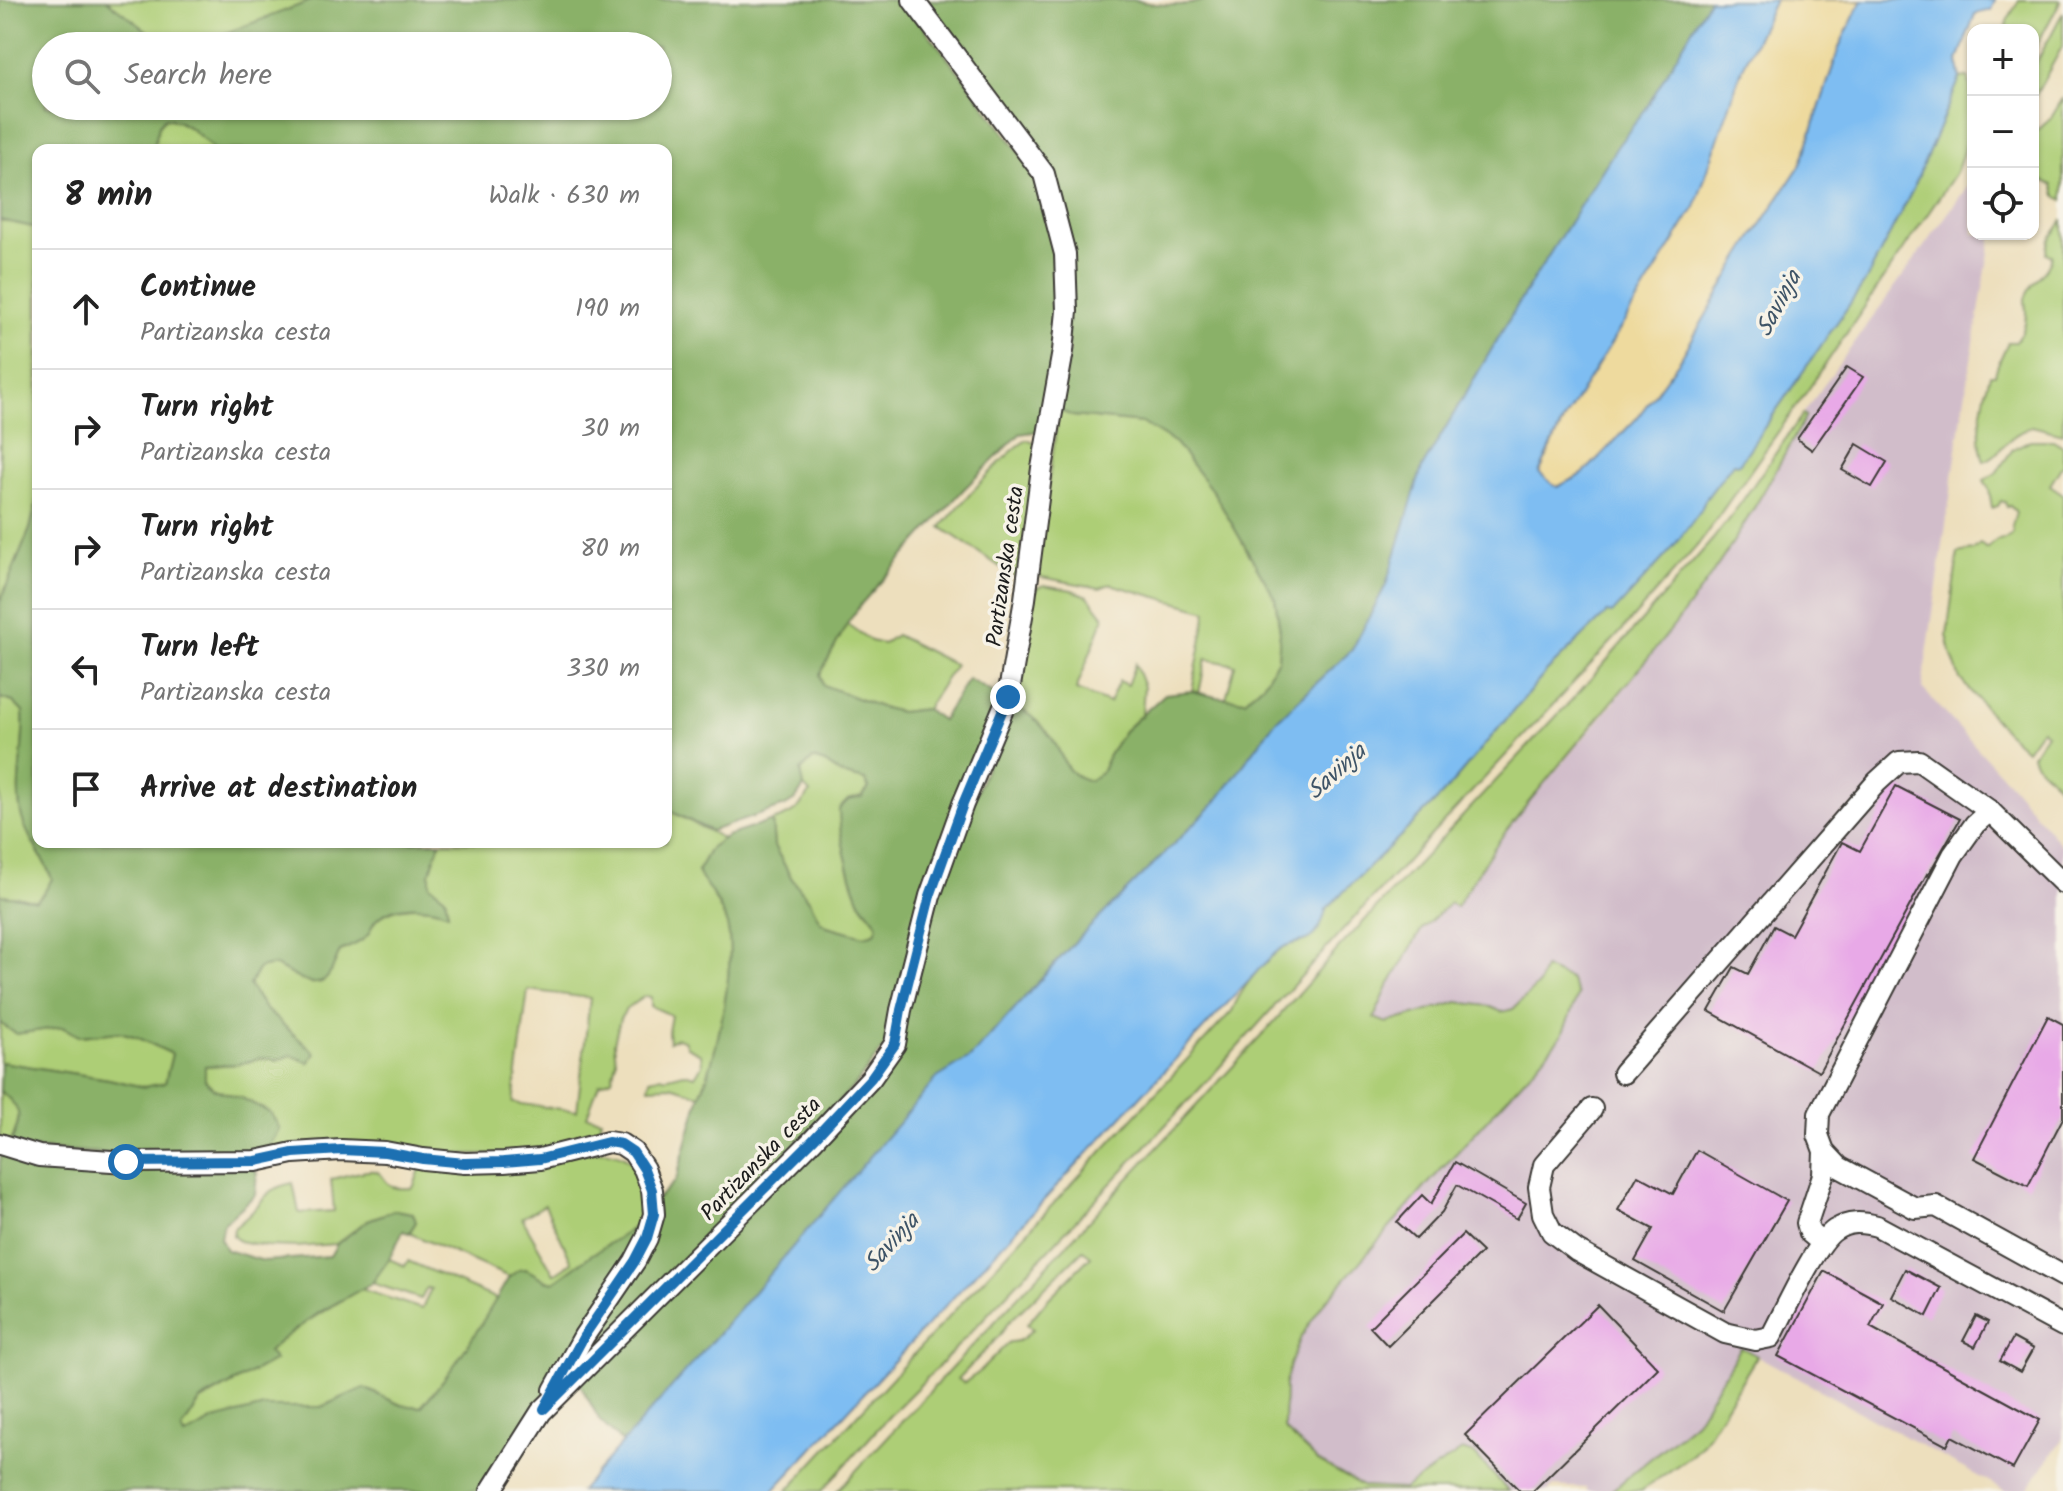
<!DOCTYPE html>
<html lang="en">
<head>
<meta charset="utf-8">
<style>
  body { margin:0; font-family:Kalam,sans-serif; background:#f6f6f6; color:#222 }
  .controls { position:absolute; right:24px; top:24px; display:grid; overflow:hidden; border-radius:16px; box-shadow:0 2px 6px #0004 }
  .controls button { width:72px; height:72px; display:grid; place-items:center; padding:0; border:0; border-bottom:2px solid #e0e0e0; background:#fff; color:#222; font:40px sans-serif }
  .stop { position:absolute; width:24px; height:24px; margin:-18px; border:6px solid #1f6fb2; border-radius:50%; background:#fff }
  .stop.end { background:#1f6fb2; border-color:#fff; box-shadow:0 2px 8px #0008 }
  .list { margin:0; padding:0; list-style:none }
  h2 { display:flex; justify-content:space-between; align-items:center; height:104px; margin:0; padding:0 32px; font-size:34px }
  h2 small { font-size:26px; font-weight:400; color:#767676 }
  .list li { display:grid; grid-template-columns:52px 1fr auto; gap:24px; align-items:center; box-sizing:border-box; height:120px; padding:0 32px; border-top:2px solid #e0e0e0 }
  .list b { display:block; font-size:30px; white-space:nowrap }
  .list p { margin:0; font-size:26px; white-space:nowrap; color:#767676 }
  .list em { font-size:26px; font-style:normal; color:#767676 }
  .icon { flex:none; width:44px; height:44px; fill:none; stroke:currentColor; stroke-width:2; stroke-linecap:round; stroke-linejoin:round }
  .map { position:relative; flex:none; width:2063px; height:1491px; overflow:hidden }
  .search { position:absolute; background:#fff; box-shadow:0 2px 6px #0004; left:32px; top:32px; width:640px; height:88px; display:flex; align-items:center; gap:20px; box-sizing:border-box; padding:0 28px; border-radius:44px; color:#767676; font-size:30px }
  .panel { position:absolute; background:#fff; box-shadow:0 2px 6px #0004; left:32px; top:144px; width:640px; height:704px; border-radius:16px }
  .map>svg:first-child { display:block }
</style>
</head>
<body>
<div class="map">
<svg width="2063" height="1491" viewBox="0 0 2063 1491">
  <rect width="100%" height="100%" fill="#f7f3e8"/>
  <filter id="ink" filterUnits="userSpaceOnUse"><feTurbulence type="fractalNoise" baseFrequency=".0125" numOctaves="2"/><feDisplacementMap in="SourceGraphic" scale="16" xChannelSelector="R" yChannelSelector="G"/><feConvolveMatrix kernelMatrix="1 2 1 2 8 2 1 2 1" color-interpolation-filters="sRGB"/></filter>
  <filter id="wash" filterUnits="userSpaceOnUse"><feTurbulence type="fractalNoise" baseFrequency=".006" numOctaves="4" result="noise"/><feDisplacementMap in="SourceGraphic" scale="32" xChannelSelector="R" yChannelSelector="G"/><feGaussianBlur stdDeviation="1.8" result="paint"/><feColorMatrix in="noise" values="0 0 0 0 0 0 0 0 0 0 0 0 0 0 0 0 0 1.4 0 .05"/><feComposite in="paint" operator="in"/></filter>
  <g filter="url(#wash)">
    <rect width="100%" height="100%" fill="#eddfbd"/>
    <path fill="#d1bdca" d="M1972 180 1973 234H1992L1964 402 1922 688 2011 785 2063 847V1438L2026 1491H2005L1741 1347 1696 1421 1611 1491H1587V1488L1554 1486 1548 1491H1509L1474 1454 1421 1476 1404 1489 1364 1487 1318 1461 1284 1429 1285 1384 1290 1365 1301 1337 1322 1305 1389 1228 1374 1018 1387 989 1422 929 1450 903 1455 907 1510 825 1611 706 1694 599 1731 546 1749 517 1806 416 1803 414Z"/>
    <g fill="#adce76" stroke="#647549" stroke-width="2" fill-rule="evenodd">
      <path d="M106 0H313C285 11 197 51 172 45 154 41 122 12 106 0Z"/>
      <path d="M2019 0H2061L2033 52V30H2006L2007 21Z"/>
      <path d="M2063 12V45L2033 100V69Z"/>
      <path d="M1968 77C1976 98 1965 154 1955 174L1810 387 1698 545 1617 636 1354 918 1208 1080 938 1367 892 1413 822 1491H787L1232 1011C1242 987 1258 968 1278 951 1287 943 1296 944 1306 940 1318 934 1323 920 1326 909L1443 794 1547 671 1607 613 1701 510 1705 500 1733 463 1739 464 1865 282 1913 189 1960 78Z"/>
      <path d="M2063 98V200L2056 196 2053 185 2033 176V135L2051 118Z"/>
      <path d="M165 118C184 120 201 136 214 150H153L159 124Z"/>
      <path d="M2063 219V434L2032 426C2026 429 2019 432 2014 436 2002 444 1998 457 1984 461 1975 437 1983 400 1990 375H1995C1997 363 2003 354 2008 342H2016C2023 332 2026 325 2026 312 2026 311 2025 300 2025 299 2030 281 2050 271 2052 255L2046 254C2049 233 2057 234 2063 219Z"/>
      <path d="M0 220 38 228V496L30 529 0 602Z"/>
      <path d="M1059 410 1072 416 1143 423 1175 443 1214 493 1275 598 1280 631 1278 659 1264 683 1245 700 1226 698 1235 665 1206 659 1199 693 1192 691 1207 611 1110 584 1100 588 1041 577 1035 573Z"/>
      <path d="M1803 414 1806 416C1772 478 1737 541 1695 598 1637 677 1570 748 1510 826 1490 851 1474 880 1456 907L1450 903 1422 929 1387 989 1374 1018 1387 1023 1458 1002 1488 1006 1502 1012 1513 1009 1538 985 1544 968 1570 979 1578 995 1562 1035 1538 1064 1428 1184 1322 1305 1301 1337 1290 1365 1285 1384 1284 1429 1318 1461 1364 1487 1404 1489 1462 1450 1474 1454 1509 1491H837L1266 1031 1337 950 1581 690 1713 539 1740 504ZM1083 1250 1091 1256 1048 1299 1027 1324 1033 1329C1026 1336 1020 1343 1009 1342L979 1372 964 1383 958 1379 1000 1335 1008 1323Z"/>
      <path d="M1028 440 1038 445 1021 581 941 527C956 510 1011 445 1028 440Z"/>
      <path d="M2030 440H2053L2063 446V464L2050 485 2063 494V791C2055 778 2036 770 2032 755L2046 733 2041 729 2026 750 2005 731 1960 679 1951 653 1947 635 1958 553 1973 550 1980 544 1987 549 1997 540 2005 539 2013 533 2012 526 2016 512 2010 506 2007 507 2005 502 2001 501 1998 506 1992 508 1989 489 1984 480 1996 473 2013 449Z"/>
      <path d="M1044 585 1072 590 1088 596 1104 617 1076 690 1109 703 1119 681 1127 685 1135 664 1144 687 1142 714 1124 731 1110 753 1101 773 1090 781C1063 774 1066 761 1053 740 1044 726 1033 717 1020 708L1021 702 1016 688 1036 588Z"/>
      <path d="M847 624 871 641 883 644 896 635 955 665 926 709 900 712 880 707 822 685 820 674Z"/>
      <path d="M0 698 13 702 23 712C26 747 13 782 22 817 28 840 44 857 52 879L44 893 36 901 20 897 0 895Z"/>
      <path d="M813 759 825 763 841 774 865 780 869 788 862 797 848 800 840 809C839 835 849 875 859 899 863 908 873 916 878 925L875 933 864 936 827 926 820 921 809 900 792 879 774 846 772 821C793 815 798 810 810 793L804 787 801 771Z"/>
      <path d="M666 809 724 839 711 847 697 872C709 889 720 905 727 925 737 959 716 1063 700 1095L671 1086 649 1087 650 1079 662 1076 665 1078 684 1073 695 1076 702 1065 701 1054 687 1047 684 1040 677 1038 669 1042 668 1032 671 1015 651 1006V997L645 996 627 1008 620 1019 614 1043 616 1061 612 1079 599 1084 587 1116 601 1119 596 1139 537 1154H264L242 1098 214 1089 204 1080 205 1066 238 1064 261 1058 278 1060 291 1055 290 1031 265 1009 249 985 259 968 274 965 299 979 330 973 340 951C362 942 358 937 374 922 394 903 423 905 448 912L445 897 430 886V873L440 842H666ZM528 990 590 998 577 1111 513 1103Z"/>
      <path d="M0 1023 16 1034 62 1027 80 1036 120 1032 137 1037 172 1054 165 1083 144 1087 109 1079 0 1062Z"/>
      <path d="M0 1091C23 1109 22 1117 11 1142L0 1138Z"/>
      <path d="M603 1151C641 1156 638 1175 649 1207L632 1229 591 1255 554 1282 545 1280 526 1269 519 1270 509 1277 409 1233 416 1222 413 1214 395 1210 368 1220 336 1244 296 1247 266 1246 239 1241 233 1236 234 1228C240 1223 245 1219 250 1214 267 1197 266 1188 293 1183L299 1213 334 1211 331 1179C341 1177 366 1169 375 1171 383 1173 383 1180 389 1184 395 1190 405 1188 413 1188L421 1167ZM545 1205 572 1262 554 1274 522 1218Z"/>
      <path d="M389 1259 405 1266 408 1261 497 1299C474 1337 451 1374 421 1407L401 1405 364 1388 321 1407H304L214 1420 185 1436 182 1429 200 1402 274 1360 267 1352C296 1326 329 1308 361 1289L422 1309 431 1289 427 1288 421 1299 372 1283Z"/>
      <path d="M1741 1347 1757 1356 1702 1445 1692 1455 1641 1491H1611L1696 1421Z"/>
    </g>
    <g fill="#8ab167" stroke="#536642" stroke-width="2" fill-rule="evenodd">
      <path d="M0 0H106L161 41 173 45 187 46 218 36 313 0H902L968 83 1039 179 1058 255 1060 311 1039 431 1020 434 963 490 862 603 847 624 820 674 823 685 880 707 900 712 926 709 942 720 968 679 999 696 885 1046 856 1084 731 1212 483 1491H0V1161L3 1149 251 1166 257 1173 255 1195 223 1224 220 1238 226 1250 264 1261 330 1256 337 1244 368 1220 395 1210 413 1213 416 1222 409 1233 403 1231 389 1259 372 1283 320 1312 280 1341 268 1352 275 1360 200 1401 182 1429 185 1436 214 1420 264 1407H321L364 1388 401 1405 421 1407C456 1368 483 1322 509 1277L519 1270 526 1269 545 1280 554 1282 591 1255 632 1229 649 1207 676 1180 700 1095C716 1063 737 959 727 925 721 905 709 889 697 872L711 847 727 836 772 821 774 846 792 879 809 900 820 921 827 926 864 936 875 933 878 925C873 916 863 908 859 899 849 874 839 836 839 809L848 800 862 797 869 788 865 780 841 774 825 763 813 759 801 771 804 787 795 800 785 806 711 831 666 809V150H214C201 136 185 120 165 118L159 125 153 150H38V228L0 220ZM46 46H658V106H46Z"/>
      <path d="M924 0H1133C1155 5 1183 8 1205 0H1709L1647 107 1617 147 1520 301 1422 468 1386 585 1352 650 1276 721 1216 802 1072 945 971 1057 937 1079 624 1444 600 1421 579 1382 876 1084 936 899 994 747 1013 713 1020 708C1033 717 1044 726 1053 740 1066 761 1063 774 1090 781L1101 773 1110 753 1124 731 1165 694 1192 691 1216 697 1245 700 1264 683 1278 659 1280 631 1275 598 1214 493 1175 443 1142 423 1072 416 1059 410 1069 352 1050 170Z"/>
      <path d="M38 496V842H440L430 873V885L445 897 448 913C426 905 395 902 376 920 372 924 371 931 367 936 360 944 349 947 340 951 336 960 332 974 325 980 310 991 290 972 277 967 271 964 265 967 259 968L249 985 265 1009 315 1053 309 1063 291 1055 278 1060 261 1058 238 1064 205 1066V1080L214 1089 242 1098 271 1113 280 1129 264 1154 132 1155 28 1148 11 1142C22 1117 23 1109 0 1091L1 1062 109 1079 144 1087 165 1083 172 1054 137 1037 120 1032 79 1036 62 1027 16 1034 0 1023V895L20 897 36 901 44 893 52 879C44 857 28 840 22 818 13 782 26 747 23 712L13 702 0 698V602L30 529Z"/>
    </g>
    <path fill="#eeda9e" stroke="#857b5d" stroke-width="2" d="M1775 0H1862L1840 45 1801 164 1740 257 1680 360 1637 418 1583 474 1557 487 1539 474 1562 424 1742 69Z"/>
    <path fill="#7ebdf2" stroke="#4d6c87" stroke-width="2" d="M1709 0H1775L1742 69 1695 207 1562 423 1539 473 1557 487 1583 474 1637 418 1680 360 1740 257 1801 164 1840 45 1862 0H1995L1991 10 1975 14 1958 60 1960 78 1913 189 1865 282 1739 464 1733 463 1705 500 1701 510 1670 551 1612 614 1607 613 1547 671 1443 794 1326 909C1323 921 1319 935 1306 940 1298 943 1290 943 1282 948 1270 955 1260 969 1250 979L773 1491H580L725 1326 937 1078 971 1057 1072 945 1216 802 1276 721 1352 650 1386 585 1422 468 1520 301 1617 147 1647 107Z"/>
    <g id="blocks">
      <g fill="#e8a9e7">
        <path d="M1847 367 1863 377 1812 450 1797 439Z"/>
        <path d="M1857 444 1887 462 1872 487 1842 470Z"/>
        <path d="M1896 786 1960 819 1928 875 1927 874 1819 1072 1709 1011 1734 967 1748 974 1774 926 1791 935 1842 842 1860 851Z"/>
        <path d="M2048 1016 2063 1024V1118L2028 1186 1974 1158Z"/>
        <path d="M1697 1150 1787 1201 1724 1311 1635 1261 1653 1229 1618 1210 1638 1175 1673 1194Z"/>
        <path d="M1455 1162 1526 1203 1517 1219 1457 1185 1442 1212 1416 1239 1397 1222 1422 1195 1431 1204Z"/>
        <path d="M1463 1234 1482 1252 1388 1346 1370 1327Z"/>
        <path d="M1905 1269 1941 1288 1927 1316 1891 1296Z"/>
        <path d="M1824 1271 1883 1303 1870 1327 2040 1420 2013 1469 1952 1436 1947 1446 1778 1356Z"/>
        <path d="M1598 1305 1658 1368 1533 1491H1520L1465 1435Z"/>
        <path d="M1976 1316 1988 1322 1975 1347 1963 1341Z"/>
        <path d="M2013 1338 2033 1349 2020 1372 2000 1361Z"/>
      </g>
    </g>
  </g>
  <g filter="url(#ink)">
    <use href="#blocks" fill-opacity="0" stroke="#3b3934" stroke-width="2"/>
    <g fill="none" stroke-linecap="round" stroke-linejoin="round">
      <defs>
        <g id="minor">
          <path d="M1990 811 1975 824 1953 855 1819 1114 1818 1135 1824 1151 1839 1167 1915 1208 1936 1206 2063 1276"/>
          <path d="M1623 1073 1877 782 1899 762 1919 761 1990 811 2063 883"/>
          <path d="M1592 1109 1544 1165 1539 1187 1543 1214 1552 1232 1577 1251 1725 1333 1756 1340 1771 1337C1784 1313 1815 1243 1835 1230 1849 1221 1862 1222 1877 1226L2063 1326"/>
          <path d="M0 1144 39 1156 126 1162 256 1161 293 1153 341 1150 385 1152 423 1159 465 1163 504 1162 540 1159 608 1142 621 1144 633 1152 644 1169 652 1190 654 1214 647 1238 635 1261 584 1336 554 1390"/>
          <path d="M1821 1242 1810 1233 1807 1223 1823 1175 1824 1151"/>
          <path d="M491 1491 541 1412 813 1140 871 1078 895 1044 901 1010 930 896 963 804 1008 697 1025 599 1042 468 1063 351 1067 311 1065 254 1044 174 913 0"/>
        </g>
      </defs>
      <use href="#minor" stroke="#3b3934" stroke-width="24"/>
      <use href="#minor" stroke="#fff" stroke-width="20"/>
    </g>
  </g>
  <g fill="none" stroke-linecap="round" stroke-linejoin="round" filter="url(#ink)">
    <path stroke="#1f6fb2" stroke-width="10" d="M126 1162 256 1161 293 1153 341 1150 385 1152 423 1159 465 1163 504 1162 540 1159 608 1142 621 1144 633 1152 644 1169 652 1190 654 1214 647 1238 635 1261 584 1336 544 1409 813 1140 871 1078 895 1044 901 1010 930 896 963 804 1008 697"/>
  </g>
  <g text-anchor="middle" stroke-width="7" stroke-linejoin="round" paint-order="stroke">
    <g font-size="22" fill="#1c1c1c" stroke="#f7f3e8">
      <text transform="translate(1004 566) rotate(-82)" y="8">Partizanska cesta</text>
      <text transform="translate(760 1158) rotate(-46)" y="8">Partizanska cesta</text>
    </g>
    <g font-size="24" font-style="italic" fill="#3e5467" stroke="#f7f3e8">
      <text transform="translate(1778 303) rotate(-62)" y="8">Savinja</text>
      <text transform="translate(1336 771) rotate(-42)" y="8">Savinja</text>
      <text transform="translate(891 1242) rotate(-48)" y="8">Savinja</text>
    </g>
  </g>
</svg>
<div class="controls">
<button>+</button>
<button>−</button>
<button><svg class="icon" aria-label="locate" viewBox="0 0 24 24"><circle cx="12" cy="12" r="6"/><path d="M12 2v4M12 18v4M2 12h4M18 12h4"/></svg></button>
</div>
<div class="stop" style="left:126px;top:1162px"></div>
<div class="stop end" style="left:1008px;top:697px"></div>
<div class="search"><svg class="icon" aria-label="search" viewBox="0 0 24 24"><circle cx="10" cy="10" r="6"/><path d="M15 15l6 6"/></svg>Search here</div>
<section class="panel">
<h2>8 min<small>Walk · 630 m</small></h2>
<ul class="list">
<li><svg class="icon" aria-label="ahead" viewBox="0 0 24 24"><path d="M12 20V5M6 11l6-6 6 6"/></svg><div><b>Continue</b><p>Partizanska cesta</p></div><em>190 m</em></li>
<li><svg class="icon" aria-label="right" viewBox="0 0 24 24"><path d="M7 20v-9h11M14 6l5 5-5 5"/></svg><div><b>Turn right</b><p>Partizanska cesta</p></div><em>30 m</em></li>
<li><svg class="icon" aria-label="right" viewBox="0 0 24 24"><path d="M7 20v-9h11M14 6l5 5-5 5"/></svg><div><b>Turn right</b><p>Partizanska cesta</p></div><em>80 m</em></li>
<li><svg class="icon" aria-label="left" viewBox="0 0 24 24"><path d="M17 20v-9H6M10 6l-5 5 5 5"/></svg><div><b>Turn left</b><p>Partizanska cesta</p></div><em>330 m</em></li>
<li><svg class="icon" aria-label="arrive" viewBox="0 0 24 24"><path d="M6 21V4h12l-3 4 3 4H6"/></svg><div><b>Arrive at destination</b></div></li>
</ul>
</section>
</div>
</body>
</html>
